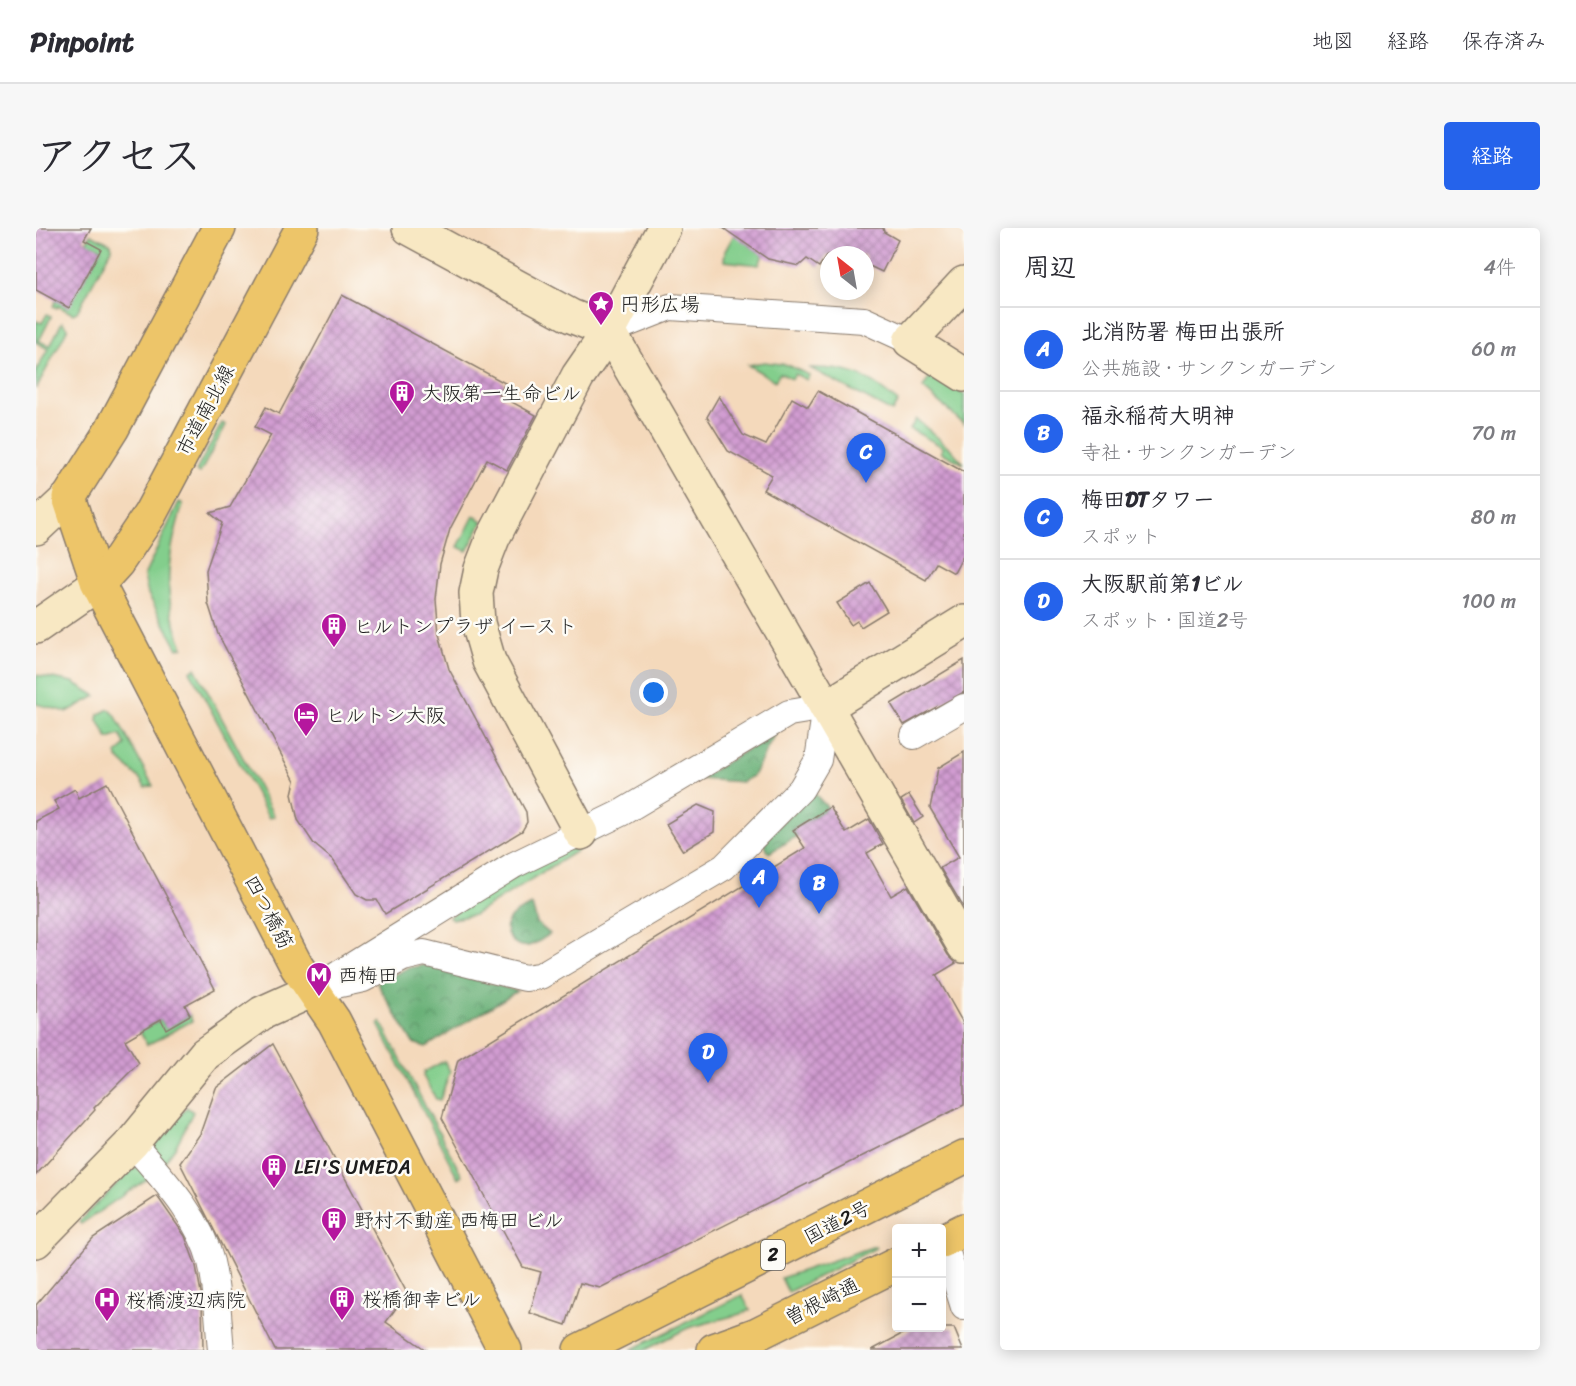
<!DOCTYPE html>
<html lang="ja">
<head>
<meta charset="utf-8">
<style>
  body { margin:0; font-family:Sriracha,"Klee One",sans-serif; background:#f7f7f7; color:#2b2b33 }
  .controls { position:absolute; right:18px; bottom:18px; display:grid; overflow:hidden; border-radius:6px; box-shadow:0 3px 15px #0003 }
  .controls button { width:54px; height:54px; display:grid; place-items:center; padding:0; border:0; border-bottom:2px solid #e1e1e2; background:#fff; color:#2b2b33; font:30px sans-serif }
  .compass { position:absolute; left:784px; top:18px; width:54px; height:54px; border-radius:50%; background:#fff; box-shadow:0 3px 15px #0003; rotate:329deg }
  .you { position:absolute; left:618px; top:465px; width:21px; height:21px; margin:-15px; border:4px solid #fff; border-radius:50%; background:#1a73e8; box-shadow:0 0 0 9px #1a73e833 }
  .badge { display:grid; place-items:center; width:39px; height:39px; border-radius:50%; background:#2563eb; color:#fff; font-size:20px; font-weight:700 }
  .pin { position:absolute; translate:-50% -50px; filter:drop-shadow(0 2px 3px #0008) }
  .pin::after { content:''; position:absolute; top:32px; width:21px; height:18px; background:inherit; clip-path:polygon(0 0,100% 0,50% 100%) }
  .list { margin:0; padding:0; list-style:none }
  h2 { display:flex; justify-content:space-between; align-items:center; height:78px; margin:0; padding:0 24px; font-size:26px }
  h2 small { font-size:20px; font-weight:400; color:#7c7c81 }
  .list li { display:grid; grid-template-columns:39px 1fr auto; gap:18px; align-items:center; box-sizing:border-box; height:84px; padding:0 24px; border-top:2px solid #e1e1e2 }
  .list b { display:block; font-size:22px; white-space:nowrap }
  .list p { margin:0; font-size:20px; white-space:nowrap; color:#7c7c81 }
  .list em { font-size:20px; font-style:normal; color:#7c7c81 }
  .map { position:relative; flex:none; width:928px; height:1122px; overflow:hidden; border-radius:6px }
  header { display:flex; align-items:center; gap:36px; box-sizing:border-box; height:84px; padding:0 30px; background:#fff; border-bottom:2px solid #e1e1e2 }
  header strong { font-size:28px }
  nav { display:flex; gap:33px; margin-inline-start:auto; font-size:21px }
  .intro { display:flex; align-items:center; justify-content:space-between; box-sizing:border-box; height:144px; padding:0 36px }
  h1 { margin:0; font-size:42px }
  .button { padding:15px 27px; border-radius:6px; background:#2563eb; color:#fff; font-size:21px; font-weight:700 }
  main { display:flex; gap:36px; padding:0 36px }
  aside { flex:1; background:#fff; border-radius:6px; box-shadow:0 3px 15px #0003 }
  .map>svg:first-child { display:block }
</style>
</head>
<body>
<header>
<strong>Pinpoint</strong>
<nav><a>地図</a><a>経路</a><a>保存済み</a></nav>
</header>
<div class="intro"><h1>アクセス</h1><a class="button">経路</a></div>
<main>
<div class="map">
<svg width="928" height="1122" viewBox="0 0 928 1122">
  <defs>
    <pattern id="forest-crowns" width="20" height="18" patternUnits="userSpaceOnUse" patternTransform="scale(1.5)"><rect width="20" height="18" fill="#6ab178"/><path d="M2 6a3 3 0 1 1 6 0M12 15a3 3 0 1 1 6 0" fill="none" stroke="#568f62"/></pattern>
    <pattern id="building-cross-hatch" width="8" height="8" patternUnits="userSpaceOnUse" patternTransform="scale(1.5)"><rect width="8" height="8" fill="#d19cd1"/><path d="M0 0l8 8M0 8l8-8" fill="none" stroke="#a97ea9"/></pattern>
  </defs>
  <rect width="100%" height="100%" fill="#fdfcf7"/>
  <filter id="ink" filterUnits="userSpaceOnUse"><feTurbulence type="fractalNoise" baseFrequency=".0167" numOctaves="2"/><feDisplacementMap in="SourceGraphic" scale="12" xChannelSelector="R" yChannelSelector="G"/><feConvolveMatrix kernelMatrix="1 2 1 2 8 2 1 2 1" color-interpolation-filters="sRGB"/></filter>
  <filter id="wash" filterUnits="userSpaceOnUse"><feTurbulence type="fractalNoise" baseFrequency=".008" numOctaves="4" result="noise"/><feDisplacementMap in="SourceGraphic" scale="24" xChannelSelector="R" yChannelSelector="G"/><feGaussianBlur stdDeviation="1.35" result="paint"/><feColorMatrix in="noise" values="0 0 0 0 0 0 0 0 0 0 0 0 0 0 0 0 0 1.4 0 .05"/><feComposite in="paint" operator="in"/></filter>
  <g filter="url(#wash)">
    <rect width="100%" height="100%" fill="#f4d9bb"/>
    <g fill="#83ce8c" stroke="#507554" stroke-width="1.5" fill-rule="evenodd">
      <path d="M699 5 727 27 723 37 688 33 689 23Z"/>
      <path d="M55 6 75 16 76 20 41 84 37 86 22 78 21 80 17 78ZM55 16 65 21 38 69 29 64Z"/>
      <path d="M11 86 15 89 3 113 14 118 26 94 32 100 0 161V144L12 121 0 114V93L6 95Z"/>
      <path d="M728 134 752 137 773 147 771 152 759 146 756 151 744 145 739 153 712 137Z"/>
      <path d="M774 140C814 139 831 148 862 174L856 184Z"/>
      <path d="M896 145 928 167V196L887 160Z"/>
      <path d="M880 191 915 221 928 236 905 224 907 219 874 201Z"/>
      <path d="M186 195 190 197 164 245 160 243Z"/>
      <path d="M143 274 147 276C131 328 125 367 147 419L142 421 112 366 108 348Z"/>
      <path d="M438 288 447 293 431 323 422 319Z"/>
      <path d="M159 440 238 588 233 590 154 443Z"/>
      <path d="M0 447 37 454 60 468 31 484 0 476Z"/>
      <path d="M73 481 79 487 117 558 109 559 104 551 82 530 80 526 90 517 84 507 72 511 62 492 63 486Z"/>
      <path d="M566 607 438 687 416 691 413 689 470 650Z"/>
      <path d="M154 787 156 793 111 817 104 803 125 791 130 800Z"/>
      <path d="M345 794 426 948 422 950 342 796Z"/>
      <path d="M408 833 414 843 404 872 400 871 387 848 388 844Z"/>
      <path d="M151 879 157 884 140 918 127 936 117 923 119 916Z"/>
      <path d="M107 938 115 948 45 996 43 993 97 940Z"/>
      <path d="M839 1018 840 1020 752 1064 745 1050Z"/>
      <path d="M706 1067 714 1082 708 1085 652 1100 608 1122H594Z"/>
    </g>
    <g fill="url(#forest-crowns)" stroke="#43664a" stroke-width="1.5">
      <path d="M740 504 717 548 706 554 663 551Z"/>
      <path d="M777 564 792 580 757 602 761 608 733 625 728 617 730 609Z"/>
      <path d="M496 677 501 695 514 706C508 710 499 717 492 718 477 721 463 702 475 689 479 684 490 680 496 677Z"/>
      <path d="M390 737 481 763 390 819 377 815 341 755 372 740Z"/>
    </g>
    <g id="blocks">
      <g fill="url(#building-cross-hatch)">
        <path d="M0 0H55L48 12 65 21 33 80 0 62Z"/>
        <path d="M687 0H847L848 4 862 12 846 44 829 36V27H791L783 39 771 31 763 38 732 31Z"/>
        <path d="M306 67 469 155 463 167 500 187 471 242 451 231 414 301 404 336 400 371 403 406 413 441 490 584 491 594 486 603 349 686 341 672H331L320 666 297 632 278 616 262 592 256 566 259 553 182 406 172 375 170 342 186 295 174 285 194 279 235 207 219 199 230 179 243 186Z"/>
        <path d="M782 163 928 244V326L918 345 900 335 890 352 727 262 736 247 692 223 671 189 683 168 707 207 730 217 756 170 772 179Z"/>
        <path d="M834 355 851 383 825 399 821 393 815 397 801 375Z"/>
        <path d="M928 432V464L868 497 855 476Z"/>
        <path d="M928 524V680L904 640 923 629 894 580 902 540Z"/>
        <path d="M71 555 179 761 149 777 154 787 130 801 125 791 89 812 103 835 58 880 59 882 0 947V593L23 581 18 573 39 561 43 570Z"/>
        <path d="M873 567 887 589 878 595 865 572Z"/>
        <path d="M662 577 679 584 678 604 647 623 630 596Z"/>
        <path d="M794 579 810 605 833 591 847 616 831 625 855 668 872 658 912 727 920 735 900 747 928 797V877L564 1060 544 1055 530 1097 494 1085 505 1044 487 1039 406 890 422 832 769 620 757 602Z"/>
        <path d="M237 816 371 1065 350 1094 390 1122H239L144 935 164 906 180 860Z"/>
        <path d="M121 968 149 1008 160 1038 166 1070 167 1122H0V1077L57 1010Z"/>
        <path d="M877 1100H918L927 1122H836Z"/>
      </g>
    </g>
  </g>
  <g filter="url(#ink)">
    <use href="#blocks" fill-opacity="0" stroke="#887a6c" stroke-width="1.5"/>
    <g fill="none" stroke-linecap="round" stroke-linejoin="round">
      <defs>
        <g id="street">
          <path d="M573 103 634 79 828 92 874 113"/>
          <path d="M790 479 782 532 765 561 688 639 504 748 489 750 388 725 367 730 327 751 277 762 478 637 585 585 753 485Z"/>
          <path d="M878 508 928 479"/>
          <path d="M96 915C126 950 163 988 175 1034 182 1063 182 1093 185 1122"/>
          <path d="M907 1012 928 1079"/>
        </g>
        <g id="secondary">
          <path d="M373 0 535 88 573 103 928 718"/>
          <path d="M928 55 874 113 928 147"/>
          <path d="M0 300 33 269"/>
          <path d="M0 399 62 356"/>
          <path d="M790 479 928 394"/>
          <path d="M545 605 453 433 442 395 440 365 445 341 457 310 542 148 573 103 628 0"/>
          <path d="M0 1013 96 915 169 826 226 785 277 762"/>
        </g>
        <g id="primary">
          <path d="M183 0 76 201 33 269 62 356 261 739 298 793 469 1122"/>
          <path d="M62 356 81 335 114 286 266 0"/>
        </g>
        <g id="highway">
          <path d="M906 1013 928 1002"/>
          <path d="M544 1122 928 929"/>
          <path d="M678 1122 719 1107 861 1036"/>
        </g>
      </defs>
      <use href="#street" stroke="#887a6c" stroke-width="28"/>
      <use href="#secondary" stroke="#887a6c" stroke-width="36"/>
      <use href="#primary" stroke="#887a6c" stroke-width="36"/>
      <use href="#highway" stroke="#887a6c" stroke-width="36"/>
      <use href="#street" stroke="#fff" stroke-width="26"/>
      <use href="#secondary" stroke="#f8e8c3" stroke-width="33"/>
      <use href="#primary" stroke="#edc569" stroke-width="33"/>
      <use href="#highway" stroke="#edc569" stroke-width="33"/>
    </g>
  </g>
  <defs>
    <symbol id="sight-pin" viewBox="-11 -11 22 30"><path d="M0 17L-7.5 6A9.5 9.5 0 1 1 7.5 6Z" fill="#b5179e" stroke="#fdfcf7"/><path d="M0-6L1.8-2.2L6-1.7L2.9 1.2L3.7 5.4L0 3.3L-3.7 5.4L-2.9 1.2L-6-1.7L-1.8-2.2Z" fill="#fff"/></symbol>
    <symbol id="building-pin" viewBox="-11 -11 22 30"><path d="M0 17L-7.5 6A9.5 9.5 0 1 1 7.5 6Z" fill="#b5179e" stroke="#fdfcf7"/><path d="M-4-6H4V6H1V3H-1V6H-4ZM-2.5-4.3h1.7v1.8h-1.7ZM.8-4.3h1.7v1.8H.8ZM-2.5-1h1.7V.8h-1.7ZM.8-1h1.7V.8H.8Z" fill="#fff"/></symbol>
    <symbol id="hotel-pin" viewBox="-11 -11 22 30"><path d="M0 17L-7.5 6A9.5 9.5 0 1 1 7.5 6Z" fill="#b5179e" stroke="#fdfcf7"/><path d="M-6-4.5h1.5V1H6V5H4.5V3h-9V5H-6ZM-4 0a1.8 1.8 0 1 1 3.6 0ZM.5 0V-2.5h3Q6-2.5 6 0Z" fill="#fff"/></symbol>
    <symbol id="metro-pin" viewBox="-11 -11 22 30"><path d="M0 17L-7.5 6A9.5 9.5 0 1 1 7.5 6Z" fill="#b5179e" stroke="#fdfcf7"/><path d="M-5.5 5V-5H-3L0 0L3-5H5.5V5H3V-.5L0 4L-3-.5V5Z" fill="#fff"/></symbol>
    <symbol id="hospital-pin" viewBox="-11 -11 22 30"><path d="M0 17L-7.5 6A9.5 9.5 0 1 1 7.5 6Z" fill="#b5179e" stroke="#fdfcf7"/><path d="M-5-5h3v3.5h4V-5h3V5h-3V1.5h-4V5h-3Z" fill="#fff"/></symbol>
  </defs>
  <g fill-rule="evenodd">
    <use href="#sight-pin" x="550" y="61" width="30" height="40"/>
    <use href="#building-pin" x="351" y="150" width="30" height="40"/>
    <use href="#building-pin" x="283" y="383" width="30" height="40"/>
    <use href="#hotel-pin" x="255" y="472" width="30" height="40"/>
    <use href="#metro-pin" x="268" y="732" width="30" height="40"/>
    <use href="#building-pin" x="223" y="924" width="30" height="40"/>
    <use href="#building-pin" x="283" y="977" width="30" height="40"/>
    <use href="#building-pin" x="291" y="1056" width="30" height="40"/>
    <use href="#hospital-pin" x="56" y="1057" width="30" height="40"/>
  </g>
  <g text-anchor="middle" stroke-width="5" stroke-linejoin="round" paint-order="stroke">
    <rect fill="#fdfcf7" stroke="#605f5e" stroke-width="1.5" x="725" y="1012" width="24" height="30" rx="4.5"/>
    <g font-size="18" font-weight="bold" fill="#1c1c1c">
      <text x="737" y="1033">2</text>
    </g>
    <g font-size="20" fill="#1c1c1c" stroke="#fdfcf7" text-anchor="start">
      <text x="584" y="83">円形広場</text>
      <text x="386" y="172">大阪第一生命ビル</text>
      <text x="318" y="405">ヒルトンプラザ イースト</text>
      <text x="290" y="494">ヒルトン大阪</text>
      <text x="302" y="754">西梅田</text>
      <text x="258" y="946">LEI'S UMEDA</text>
      <text x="318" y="999">野村不動産 西梅田 ビル</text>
      <text x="326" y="1078">桜橋御幸ビル</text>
      <text x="90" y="1079">桜橋渡辺病院</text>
    </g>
    <g font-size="20" fill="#1c1c1c" stroke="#fdfcf7">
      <text transform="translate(169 182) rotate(-62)" y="7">市道南北線</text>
      <text transform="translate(233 684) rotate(62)" y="7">四つ橋筋</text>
      <text transform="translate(801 994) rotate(-27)" y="7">国道2号</text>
      <text transform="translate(786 1073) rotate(-27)" y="7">曽根崎通</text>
    </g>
  </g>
</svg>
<div class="controls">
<button>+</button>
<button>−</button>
</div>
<svg class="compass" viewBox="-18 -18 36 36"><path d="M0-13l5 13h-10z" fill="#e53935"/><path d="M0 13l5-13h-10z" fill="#7c7c81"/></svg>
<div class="you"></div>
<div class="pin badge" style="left:723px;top:680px">A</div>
<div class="pin badge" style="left:783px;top:686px">B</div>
<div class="pin badge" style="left:830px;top:255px">C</div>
<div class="pin badge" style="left:672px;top:855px">D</div>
</div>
<aside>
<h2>周辺<small>4件</small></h2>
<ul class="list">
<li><span class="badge">A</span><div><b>北消防署 梅田出張所</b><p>公共施設 · サンクンガーデン</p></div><em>60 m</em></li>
<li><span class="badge">B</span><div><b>福永稲荷大明神</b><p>寺社 · サンクンガーデン</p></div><em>70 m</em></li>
<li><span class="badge">C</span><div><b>梅田DTタワー</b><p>スポット</p></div><em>80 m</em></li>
<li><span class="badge">D</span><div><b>大阪駅前第1ビル</b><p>スポット · 国道2号</p></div><em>100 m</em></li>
</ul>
</aside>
</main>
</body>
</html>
